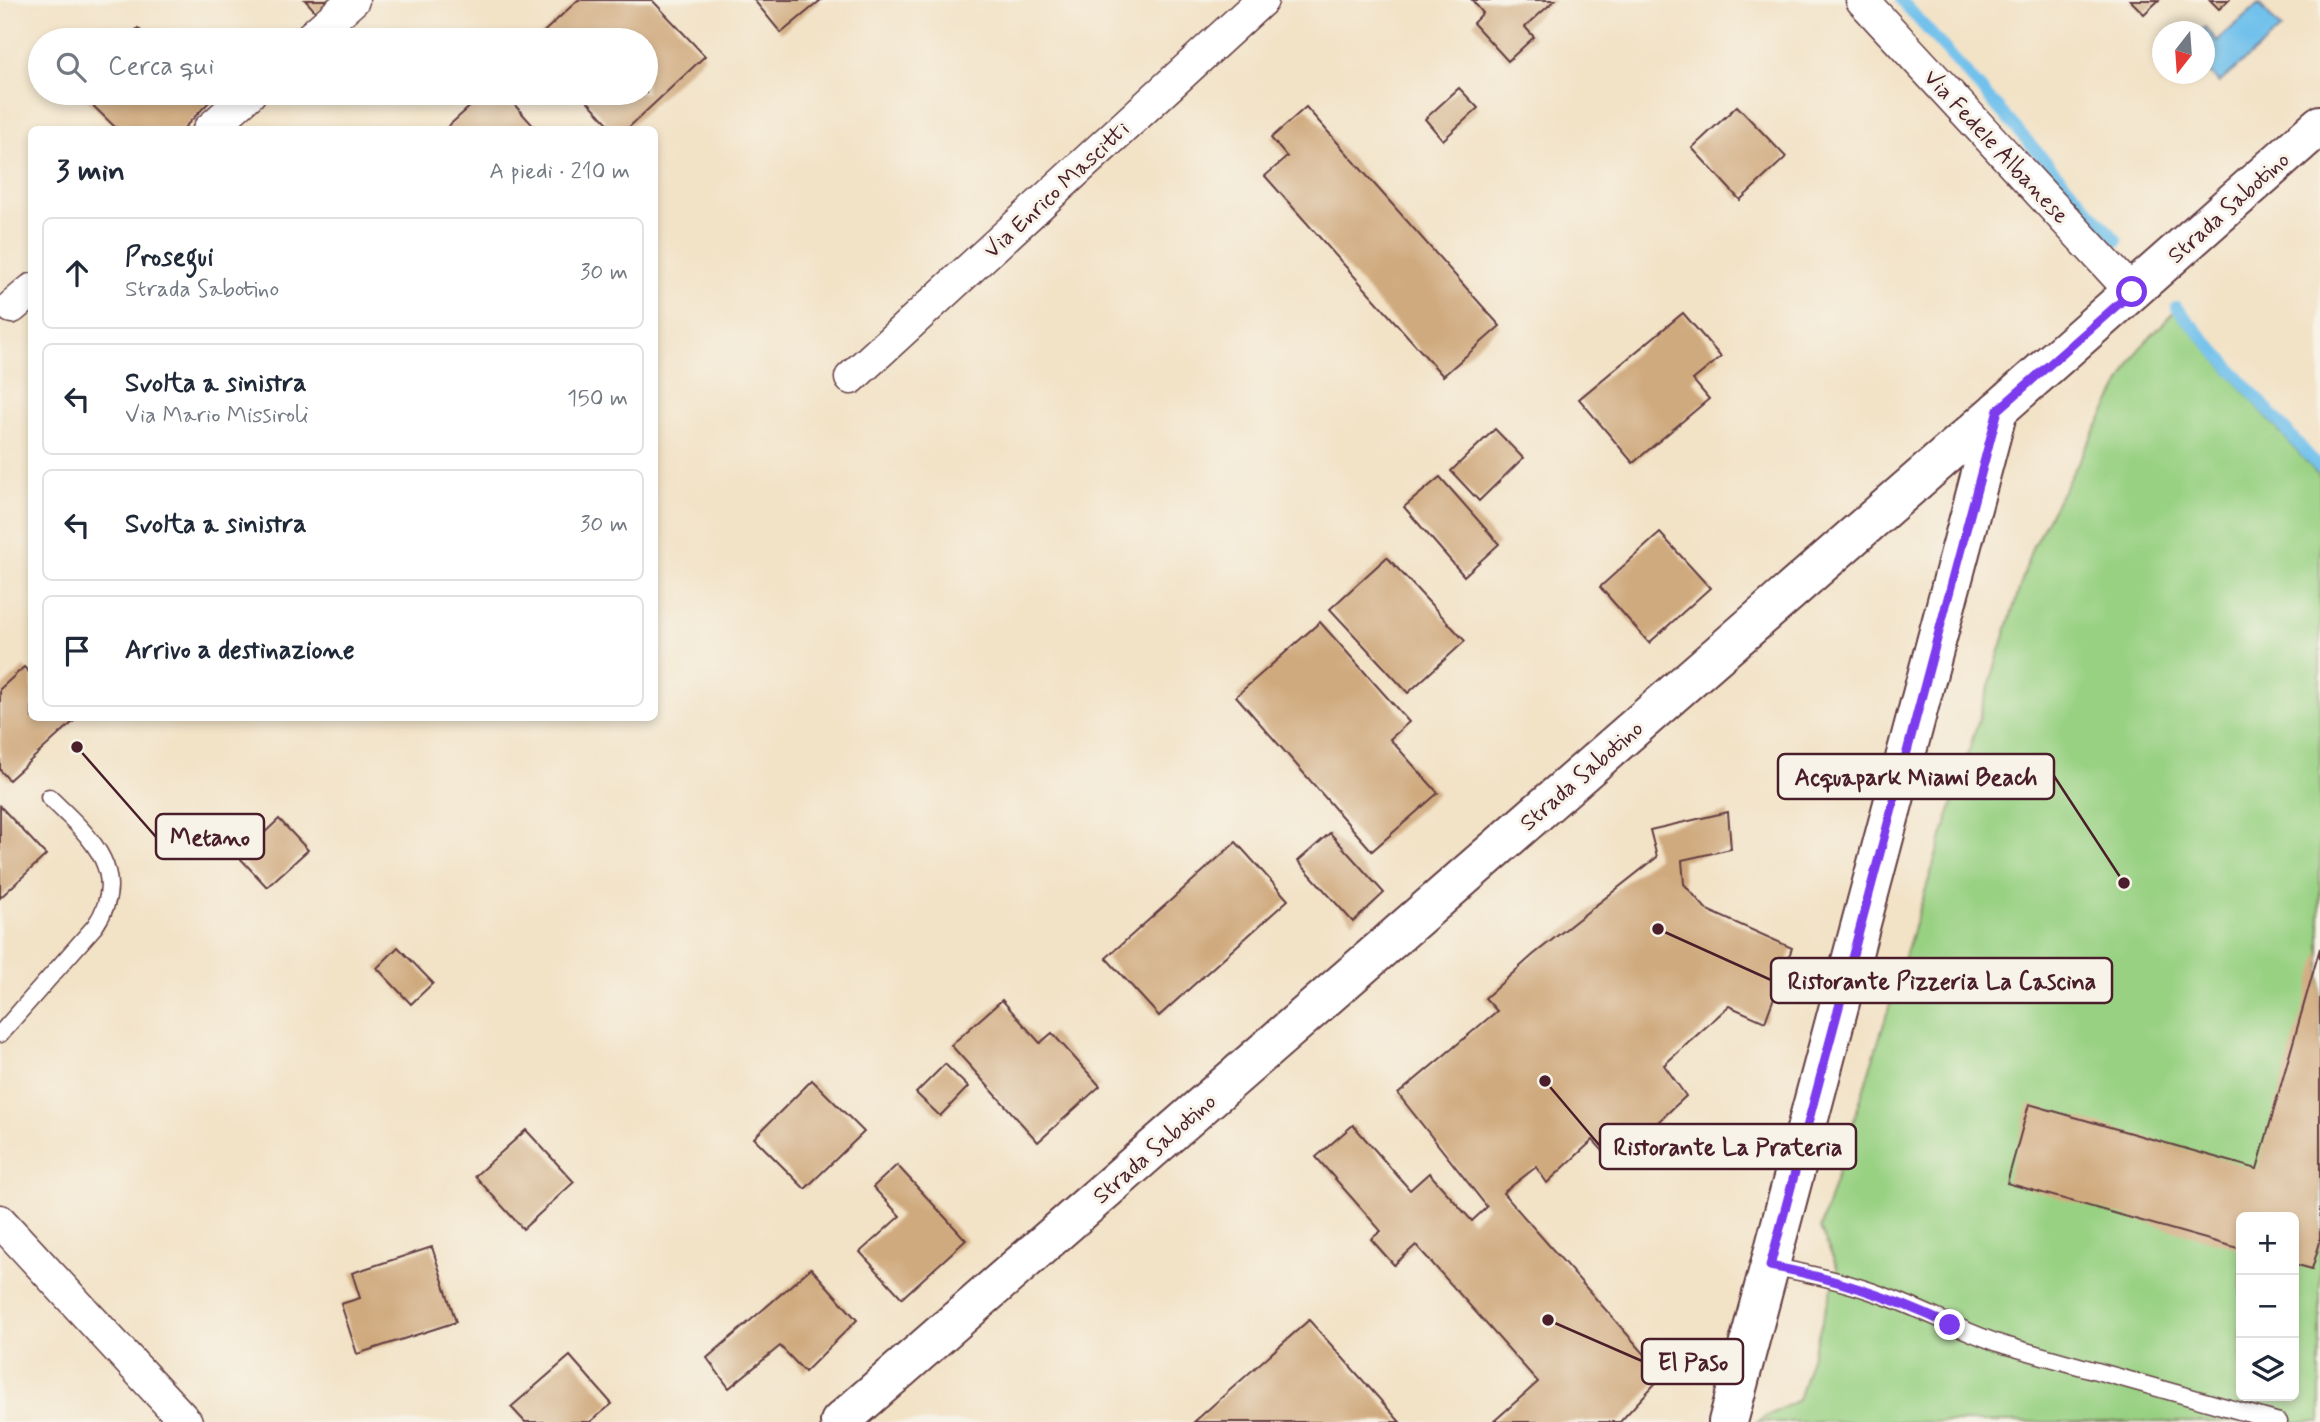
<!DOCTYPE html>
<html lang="it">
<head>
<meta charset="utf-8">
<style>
  body { margin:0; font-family:Mynerve,sans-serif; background:#f6f6f7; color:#1f2937 }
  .controls { position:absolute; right:21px; bottom:21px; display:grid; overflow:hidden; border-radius:10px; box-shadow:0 4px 10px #0003 }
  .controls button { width:63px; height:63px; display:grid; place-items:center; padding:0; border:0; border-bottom:2px solid #e0e1e3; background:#fff; color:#1f2937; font:35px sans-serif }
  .compass { position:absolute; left:2152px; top:21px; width:63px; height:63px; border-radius:50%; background:#fff; box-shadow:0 4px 10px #0003; rotate:197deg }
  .stop { position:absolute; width:21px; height:21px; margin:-16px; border:5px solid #7c3aed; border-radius:50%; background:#fff }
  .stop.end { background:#7c3aed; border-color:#fff; box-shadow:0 2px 7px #0008 }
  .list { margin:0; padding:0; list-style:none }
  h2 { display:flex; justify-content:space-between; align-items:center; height:91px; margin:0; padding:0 28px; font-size:30px }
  h2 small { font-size:23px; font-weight:400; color:#747a83 }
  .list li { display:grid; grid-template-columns:46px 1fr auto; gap:21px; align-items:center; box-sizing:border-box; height:112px; margin:0 14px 14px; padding:0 14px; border:2px solid #e0e1e3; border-radius:10px }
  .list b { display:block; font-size:26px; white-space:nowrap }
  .list p { margin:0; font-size:23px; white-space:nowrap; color:#747a83 }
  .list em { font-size:23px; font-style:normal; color:#747a83 }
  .icon { flex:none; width:38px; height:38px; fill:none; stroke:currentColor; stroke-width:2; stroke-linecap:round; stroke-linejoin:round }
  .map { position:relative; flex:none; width:2320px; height:1422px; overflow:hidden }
  .search { position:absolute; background:#fff; box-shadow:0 4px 10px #0003; left:28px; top:28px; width:630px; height:77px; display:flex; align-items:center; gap:18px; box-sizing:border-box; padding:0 24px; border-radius:38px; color:#747a83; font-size:26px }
  .panel { position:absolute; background:#fff; box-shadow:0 4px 10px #0003; left:28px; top:126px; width:630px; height:595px; border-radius:10px }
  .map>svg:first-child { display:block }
</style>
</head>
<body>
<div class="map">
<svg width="2320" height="1422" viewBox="0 0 2320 1422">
  <rect width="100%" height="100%" fill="#f7f3e8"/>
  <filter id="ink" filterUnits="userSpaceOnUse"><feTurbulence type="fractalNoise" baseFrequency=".0143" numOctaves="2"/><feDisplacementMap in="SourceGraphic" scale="14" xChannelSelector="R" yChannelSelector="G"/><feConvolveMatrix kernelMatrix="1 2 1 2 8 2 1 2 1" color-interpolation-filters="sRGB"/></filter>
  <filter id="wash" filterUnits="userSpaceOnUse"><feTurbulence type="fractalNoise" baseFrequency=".00686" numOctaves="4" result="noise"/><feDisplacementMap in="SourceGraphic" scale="28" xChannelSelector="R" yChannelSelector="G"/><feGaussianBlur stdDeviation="1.57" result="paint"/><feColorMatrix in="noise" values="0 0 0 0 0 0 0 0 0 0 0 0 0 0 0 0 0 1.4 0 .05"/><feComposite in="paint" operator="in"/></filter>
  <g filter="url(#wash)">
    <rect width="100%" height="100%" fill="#f2e2c6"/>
    <path fill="#99d183" stroke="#727857" stroke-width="2" fill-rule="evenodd" d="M2174 312 2320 477V1422H1756L1798 1400 1838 1269 1820 1229 2032 548 2139 349ZM2241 1217H2294V1396H2241Z"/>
    <path fill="#71c1ec" stroke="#5e708c" stroke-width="2" d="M2259 4 2281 29 2219 83 2205 67 2204 32 2200 31 2205 27 2217 41Z"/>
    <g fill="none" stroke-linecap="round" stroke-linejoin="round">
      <g stroke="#71c1ec" stroke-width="12">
        <path d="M1901 0 2117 241"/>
        <path d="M2176 307 2320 468"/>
      </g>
    </g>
    <g id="blocks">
      <g fill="#d0aa7f">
        <path d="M305 0H331L317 13Z"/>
        <path d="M578 0H652L705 56 626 130H614L580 93H646V40H535Z"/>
        <path d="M754 0H821L781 33Z"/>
        <path d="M1472 0H1555L1525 27 1534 37 1508 61 1473 23 1483 13Z"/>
        <path d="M2130 0H2159L2144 14Z"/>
        <path d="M2210 0H2229L2219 9Z"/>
        <path d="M138 28 150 40H126Z"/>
        <path d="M1459 88 1478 108 1443 140 1425 119Z"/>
        <path d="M80 93H204L211 100 182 130H118Z"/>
        <path d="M485 93H504L537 130H444Z"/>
        <path d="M1737 106 1786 157 1740 200 1692 148Z"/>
        <path d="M1306 107 1500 326 1443 376 1265 176 1287 157 1271 138Z"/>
        <path d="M1683 313 1721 357 1693 380 1709 399 1633 463 1579 399Z"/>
        <path d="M1495 429 1523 458 1479 501 1451 471Z"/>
        <path d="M1440 477 1499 544 1464 576 1404 507Z"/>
        <path d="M1660 533 1710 588 1649 643 1600 587Z"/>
        <path d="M1387 557 1465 641 1408 693 1330 609Z"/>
        <path d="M1320 622 1409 722 1390 739 1438 793 1372 851 1236 696Z"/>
        <path d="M24 667 32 675V718H71L74 721 9 780 0 770V689Z"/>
        <path d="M0 806 46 855 0 898Z"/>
        <path d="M1728 812 1731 849 1682 860 1684 884 1707 910 1792 948 1765 1022 1729 1006 1664 1065 1686 1096 1614 1163 1593 1140 1547 1183 1536 1167 1503 1193 1663 1375 1620 1422H1493L1538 1382 1416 1245 1394 1265 1371 1239 1381 1231 1316 1157 1353 1125 1410 1190 1429 1173 1472 1221 1487 1207 1398 1094 1497 1011 1485 998 1533 955 1657 857 1650 830Z"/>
        <path d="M279 819 308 850 267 887 239 857Z"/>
        <path d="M1330 833 1384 893 1353 922 1298 861Z"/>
        <path d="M1236 842 1288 900 1159 1016 1106 958Z"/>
        <path d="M398 947 433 983 411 1004 377 968Z"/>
        <path d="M2320 948V1242L2312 1269 2294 1264V1217H2241V1249L2007 1183 2029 1104 2257 1169Z"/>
        <path d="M1002 1000 1040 1043 1052 1033 1100 1086 1038 1142 951 1045Z"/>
        <path d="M945 1064 968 1087 940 1116 916 1093Z"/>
        <path d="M812 1080 864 1132 805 1189 754 1138Z"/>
        <path d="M526 1130 574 1182 523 1229 475 1176Z"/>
        <path d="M897 1165 966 1240 902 1298 860 1252 900 1216 873 1187Z"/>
        <path d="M432 1247 456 1322 357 1354 341 1304 360 1298 352 1273Z"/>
        <path d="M811 1268 857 1320 805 1372 780 1346 729 1388 707 1358Z"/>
        <path d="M1309 1320 1400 1422H1194Z"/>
        <path d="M570 1356 612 1404 590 1422H525L511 1407Z"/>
      </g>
    </g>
  </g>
  <g filter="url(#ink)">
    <use href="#blocks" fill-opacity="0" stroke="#633c42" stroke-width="2"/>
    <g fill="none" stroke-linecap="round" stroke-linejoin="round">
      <defs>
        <g id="service">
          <path d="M0 1034 95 926C133 871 86 833 49 797"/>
          <path d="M1770 1266C1807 1273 1844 1281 1879 1294 1922 1309 1961 1331 2004 1345L2279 1422"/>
        </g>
        <g id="minor">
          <path d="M1862 0 2132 292"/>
          <path d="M308 40 353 0"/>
          <path d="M209 130 250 93"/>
          <path d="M12 307 32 290"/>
          <path d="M851 378 1262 0"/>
          <path d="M0 1221 186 1422"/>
        </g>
        <g id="tertiary">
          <path d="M840 1422 1998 410 2320 125"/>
          <path d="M1728 1422 1998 410"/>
        </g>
      </defs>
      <use href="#service" stroke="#633c42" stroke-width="19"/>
      <use href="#minor" stroke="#633c42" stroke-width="35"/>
      <use href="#tertiary" stroke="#633c42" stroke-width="42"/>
      <use href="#service" stroke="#fff" stroke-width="16"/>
      <use href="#minor" stroke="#fff" stroke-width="32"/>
      <use href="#tertiary" stroke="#fff" stroke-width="38"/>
    </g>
  </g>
  <g fill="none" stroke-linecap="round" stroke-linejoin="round" filter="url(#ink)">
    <path stroke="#7c3aed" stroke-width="9" d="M1950 1325C1888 1296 1836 1279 1770 1266L1998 410 2132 292"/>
  </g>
  <g text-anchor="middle" stroke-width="6" stroke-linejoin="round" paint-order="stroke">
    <g font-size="23" fill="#4a1f2b" stroke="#f7f3e8">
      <text transform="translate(1997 146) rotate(47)" y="8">Via Fedele Albanese</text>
      <text transform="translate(1056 189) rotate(-43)" y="8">Via Enrico Mascitti</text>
      <text transform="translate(2228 207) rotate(-42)" y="8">Strada Sabotino</text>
      <text transform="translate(1581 775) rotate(-41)" y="8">Strada Sabotino</text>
      <text transform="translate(1154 1148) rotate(-41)" y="8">Strada Sabotino</text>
    </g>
  </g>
  <path fill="none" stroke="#4a1f2b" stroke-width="2.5" d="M2124 883L2054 776M77 747L156 837M1658 929L1771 980M1545 1081L1600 1146M1548 1320L1642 1361"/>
  <g fill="#4a1f2b" stroke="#f7f3e8" stroke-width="2.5">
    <circle cx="2124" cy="883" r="7"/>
    <circle cx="77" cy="747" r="7"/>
    <circle cx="1658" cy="929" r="7"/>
    <circle cx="1545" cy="1081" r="7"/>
    <circle cx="1548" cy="1320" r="7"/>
  </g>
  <g fill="#f7f3e8" stroke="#4a1f2b" stroke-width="2.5">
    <rect x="1778" y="754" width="276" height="45" rx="7"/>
    <rect x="156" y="814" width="108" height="45" rx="7"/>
    <rect x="1771" y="958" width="341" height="45" rx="7"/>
    <rect x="1600" y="1124" width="256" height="45" rx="7"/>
    <rect x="1642" y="1339" width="101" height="45" rx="7"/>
  </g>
  <g font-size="24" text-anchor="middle" font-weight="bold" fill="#4a1f2b">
    <text x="1916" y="785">Acquapark Miami Beach</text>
    <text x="210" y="845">Metano</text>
    <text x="1942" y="989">Ristorante Pizzeria La Cascina</text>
    <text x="1728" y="1155">Ristorante La Prateria</text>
    <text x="1693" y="1370">El Paso</text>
  </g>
</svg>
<div class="controls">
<button>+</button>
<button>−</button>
<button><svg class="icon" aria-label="layers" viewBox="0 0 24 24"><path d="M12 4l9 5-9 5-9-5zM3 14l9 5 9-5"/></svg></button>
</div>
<svg class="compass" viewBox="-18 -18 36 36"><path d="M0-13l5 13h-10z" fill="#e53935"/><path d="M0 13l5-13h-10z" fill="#747a83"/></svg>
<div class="stop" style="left:2132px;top:292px"></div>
<div class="stop end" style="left:1950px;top:1325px"></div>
<div class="search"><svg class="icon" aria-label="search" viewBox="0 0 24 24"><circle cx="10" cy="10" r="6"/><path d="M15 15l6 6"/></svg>Cerca qui</div>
<section class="panel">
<h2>3 min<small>A piedi · 210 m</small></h2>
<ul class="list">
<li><svg class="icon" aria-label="ahead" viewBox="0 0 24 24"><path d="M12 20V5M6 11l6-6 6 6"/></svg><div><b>Prosegui</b><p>Strada Sabotino</p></div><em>30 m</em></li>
<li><svg class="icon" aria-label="left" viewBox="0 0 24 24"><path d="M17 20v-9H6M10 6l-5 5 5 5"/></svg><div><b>Svolta a sinistra</b><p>Via Mario Missiroli</p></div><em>150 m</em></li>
<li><svg class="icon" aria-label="left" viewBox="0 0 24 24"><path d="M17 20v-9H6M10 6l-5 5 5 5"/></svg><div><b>Svolta a sinistra</b></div><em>30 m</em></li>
<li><svg class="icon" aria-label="arrive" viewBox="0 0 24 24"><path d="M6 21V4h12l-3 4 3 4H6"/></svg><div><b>Arrivo a destinazione</b></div></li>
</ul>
</section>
</div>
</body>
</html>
